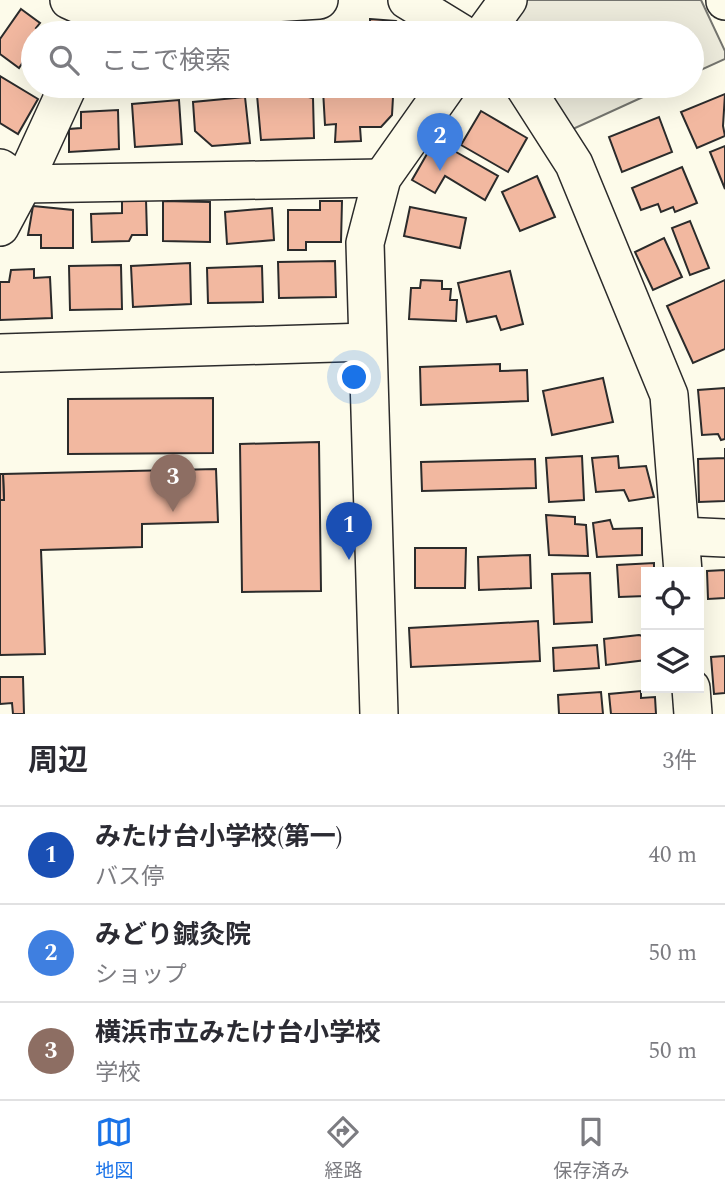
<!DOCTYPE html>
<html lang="ja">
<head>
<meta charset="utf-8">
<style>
  body { margin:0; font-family:Spectral,"Noto Sans JP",serif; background:#f2f2f3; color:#2b2b33 }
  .controls { position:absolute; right:21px; bottom:21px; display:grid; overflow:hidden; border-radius:0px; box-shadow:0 7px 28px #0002 }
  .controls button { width:63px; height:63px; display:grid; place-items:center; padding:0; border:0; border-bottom:2px solid #e1e1e2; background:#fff; color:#2b2b33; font:35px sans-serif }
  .you { position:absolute; left:355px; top:378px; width:24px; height:24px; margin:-18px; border:5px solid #fff; border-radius:50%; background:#1a73e8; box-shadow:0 0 0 10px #1a73e833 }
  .badge { display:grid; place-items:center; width:46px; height:46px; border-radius:50%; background:#1a73e8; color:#fff; font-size:23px; font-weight:700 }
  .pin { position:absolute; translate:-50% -58px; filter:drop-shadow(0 2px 4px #0008) }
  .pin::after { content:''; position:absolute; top:37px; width:24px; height:21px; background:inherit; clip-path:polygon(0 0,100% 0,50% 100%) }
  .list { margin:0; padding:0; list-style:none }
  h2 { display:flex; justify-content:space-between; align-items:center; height:91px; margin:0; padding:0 28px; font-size:30px }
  h2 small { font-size:23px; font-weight:400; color:#7c7c81 }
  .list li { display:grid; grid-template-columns:46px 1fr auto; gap:21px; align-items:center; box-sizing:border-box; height:98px; padding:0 28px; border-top:2px solid #e1e1e2 }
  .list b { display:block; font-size:26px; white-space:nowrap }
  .list p { margin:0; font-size:23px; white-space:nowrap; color:#7c7c81 }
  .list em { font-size:23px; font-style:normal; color:#7c7c81 }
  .icon { flex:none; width:38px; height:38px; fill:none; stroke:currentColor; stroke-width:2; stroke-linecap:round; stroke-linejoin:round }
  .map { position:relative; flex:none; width:725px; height:714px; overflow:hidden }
  .search { position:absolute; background:#fff; box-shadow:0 7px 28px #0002; left:21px; right:21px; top:21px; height:77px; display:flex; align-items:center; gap:18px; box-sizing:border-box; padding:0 24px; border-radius:38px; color:#7c7c81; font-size:26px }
  .sheet { height:385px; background:#fff }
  nav { display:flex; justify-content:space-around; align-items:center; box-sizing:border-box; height:98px; border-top:2px solid #e1e1e2; background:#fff; font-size:19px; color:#7c7c81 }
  nav a { display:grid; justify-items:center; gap:4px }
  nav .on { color:#1a73e8 }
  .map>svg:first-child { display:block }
</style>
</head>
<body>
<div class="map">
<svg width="725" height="714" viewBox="0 0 725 714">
  <rect width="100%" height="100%" fill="#fdfbea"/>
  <g fill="#eceadb" stroke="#74746e" stroke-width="2">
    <path d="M527 0H701L725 51V59L692 74V33H502Z"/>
    <path d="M542 86H667L573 129Z"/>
  </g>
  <g fill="#f2b8a0" stroke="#2b2b2b" stroke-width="2">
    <path d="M21 9 40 23 36 28 44 33H33V64L25 59 19 68 0 54V39Z"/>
    <path d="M370 19 396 21 409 33H370Z"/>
    <path d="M361 26V33H312V30Z"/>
    <path d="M0 76 38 99 18 134 0 123Z"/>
    <path d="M385 87 393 97 392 115 381 127H360L361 141 335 142 336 124 325 125 323 90Z"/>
    <path d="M285 92 313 98 314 138 261 140 257 95Z"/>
    <path d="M725 94 723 126 725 136 697 148 681 112Z"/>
    <path d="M245 97 250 143 212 146 195 131 193 102Z"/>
    <path d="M179 100 182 144 135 147 132 104Z"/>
    <path d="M118 110 119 149 69 152V129L81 128V112Z"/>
    <path d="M481 111 527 138 508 172 461 145Z"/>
    <path d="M659 117 672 152 622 172 609 137Z"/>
    <path d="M435 140 498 176 485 200 445 176 435 193 412 180Z"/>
    <path d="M725 146V189L710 152Z"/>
    <path d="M682 167 697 203 675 212 673 207 661 212 658 204 641 210 632 188Z"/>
    <path d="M537 176 555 217 520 231 502 192Z"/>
    <path d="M122 199H146L147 235H132L129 241 92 242 91 214 122 213Z"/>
    <path d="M163 201 210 202V242L163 241Z"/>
    <path d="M320 201H342L341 242H306V250H288V210H320Z"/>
    <path d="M33 206 73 210V248H41V235H28Z"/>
    <path d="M410 207 466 218 460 248 404 236Z"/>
    <path d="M272 208 274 240 227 244 225 212Z"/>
    <path d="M690 221 709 268 690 275 672 228Z"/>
    <path d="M664 238 682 277 653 290 635 252Z"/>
    <path d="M335 261 336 297 279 298 278 262Z"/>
    <path d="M190 263 191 304 133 307 131 266Z"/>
    <path d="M121 265 122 309 70 310 69 266Z"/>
    <path d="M262 266 263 302 208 303 207 268Z"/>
    <path d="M34 269V278L50 277 52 318 0 320V282H9L11 270Z"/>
    <path d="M510 271 523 324 501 330 496 316 467 322 458 283Z"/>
    <path d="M421 280 442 281V289H451L450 300H457L456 321 409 319 411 288H420Z"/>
    <path d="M725 280V349L693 363 667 306Z"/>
    <path d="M500 364V371L527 370 528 401 421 405 420 367Z"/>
    <path d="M603 378 613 422 552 435 543 391Z"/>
    <path d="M725 388V439L721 440 718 434 702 435 698 390Z"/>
    <path d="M213 398V453L68 454V399Z"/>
    <path d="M319 442 321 591 242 592 240 444Z"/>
    <path d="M725 448V501L699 502 698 459 725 458Z"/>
    <path d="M582 456 584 500 549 502 546 458Z"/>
    <path d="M618 456 619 468 646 466 654 497 629 501 624 490 596 492 592 458Z"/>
    <path d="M535 459 536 488 422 491 421 462Z"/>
    <path d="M216 469 218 522 142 524V547L41 550 45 654 0 655V500H4L3 474Z"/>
    <path d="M0 474H3L4 500H0Z"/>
    <path d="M546 515 575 517V524L586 525 588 556 549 555Z"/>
    <path d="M610 520 613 529 642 528V555L597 557 593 523Z"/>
    <path d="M415 548H466L465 588H415Z"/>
    <path d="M530 555 531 588 479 590 478 557Z"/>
    <path d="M654 563V572H646V596L619 597 617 565Z"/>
    <path d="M725 570V598L708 599 707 571Z"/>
    <path d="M590 573 592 622 554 624 552 574Z"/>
    <path d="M538 621 540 661 411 667 409 628Z"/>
    <path d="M639 635 646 637V660L606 665 604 639Z"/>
    <path d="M597 645 599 668 554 671 553 648Z"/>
    <path d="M725 656V693L714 694 711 657Z"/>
    <path d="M0 677H23L24 714H13L12 703 0 704Z"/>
    <path d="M641 691V698L655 697 656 714H611L609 694Z"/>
    <path d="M601 692 603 714H559L558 695Z"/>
  </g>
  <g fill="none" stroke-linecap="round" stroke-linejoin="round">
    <defs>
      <g id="minor">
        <path d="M69 0 100 14 319 0"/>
        <path d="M407 0 461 33"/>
        <path d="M725 0V1"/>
        <path d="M484 33 508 0"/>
        <path d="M524 86 574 164 669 395 683 572"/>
        <path d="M0 168 23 184 382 178"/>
        <path d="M0 227 23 184 68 86"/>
        <path d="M0 353 367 342"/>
        <path d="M681 536 725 538"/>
        <path d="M691 688 693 714"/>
        <path d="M379 714 365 243 382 178 447 86"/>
      </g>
    </defs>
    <use href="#minor" stroke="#2b2b2b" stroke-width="40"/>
    <use href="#minor" stroke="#fdfbea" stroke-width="37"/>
  </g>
</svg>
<div class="controls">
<button><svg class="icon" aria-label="locate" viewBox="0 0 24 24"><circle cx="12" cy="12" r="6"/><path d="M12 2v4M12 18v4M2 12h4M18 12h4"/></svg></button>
<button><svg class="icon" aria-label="layers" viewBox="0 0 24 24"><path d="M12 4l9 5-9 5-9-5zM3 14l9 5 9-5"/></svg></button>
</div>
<div class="you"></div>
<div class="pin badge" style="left:349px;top:560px;background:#1a4fb4">1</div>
<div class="pin badge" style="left:440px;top:171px;background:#3f7fe0">2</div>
<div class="pin badge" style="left:173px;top:512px;background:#8d6e63">3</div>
<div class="search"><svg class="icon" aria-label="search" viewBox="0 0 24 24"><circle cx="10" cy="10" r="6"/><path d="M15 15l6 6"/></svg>ここで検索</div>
</div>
<section class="sheet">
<h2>周辺<small>3件</small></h2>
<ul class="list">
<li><span class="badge" style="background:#1a4fb4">1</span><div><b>みたけ台小学校(第一)</b><p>バス停</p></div><em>40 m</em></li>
<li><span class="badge" style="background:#3f7fe0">2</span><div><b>みどり鍼灸院</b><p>ショップ</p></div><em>50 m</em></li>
<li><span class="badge" style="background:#8d6e63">3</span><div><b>横浜市立みたけ台小学校</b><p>学校</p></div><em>50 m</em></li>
</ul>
</section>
<nav>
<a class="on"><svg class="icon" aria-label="map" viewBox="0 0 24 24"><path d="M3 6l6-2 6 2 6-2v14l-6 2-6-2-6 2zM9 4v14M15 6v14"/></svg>地図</a>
<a><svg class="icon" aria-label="directions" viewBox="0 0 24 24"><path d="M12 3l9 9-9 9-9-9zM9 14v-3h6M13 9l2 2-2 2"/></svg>経路</a>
<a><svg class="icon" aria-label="saved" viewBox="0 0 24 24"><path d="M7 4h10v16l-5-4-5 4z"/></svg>保存済み</a>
</nav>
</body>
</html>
